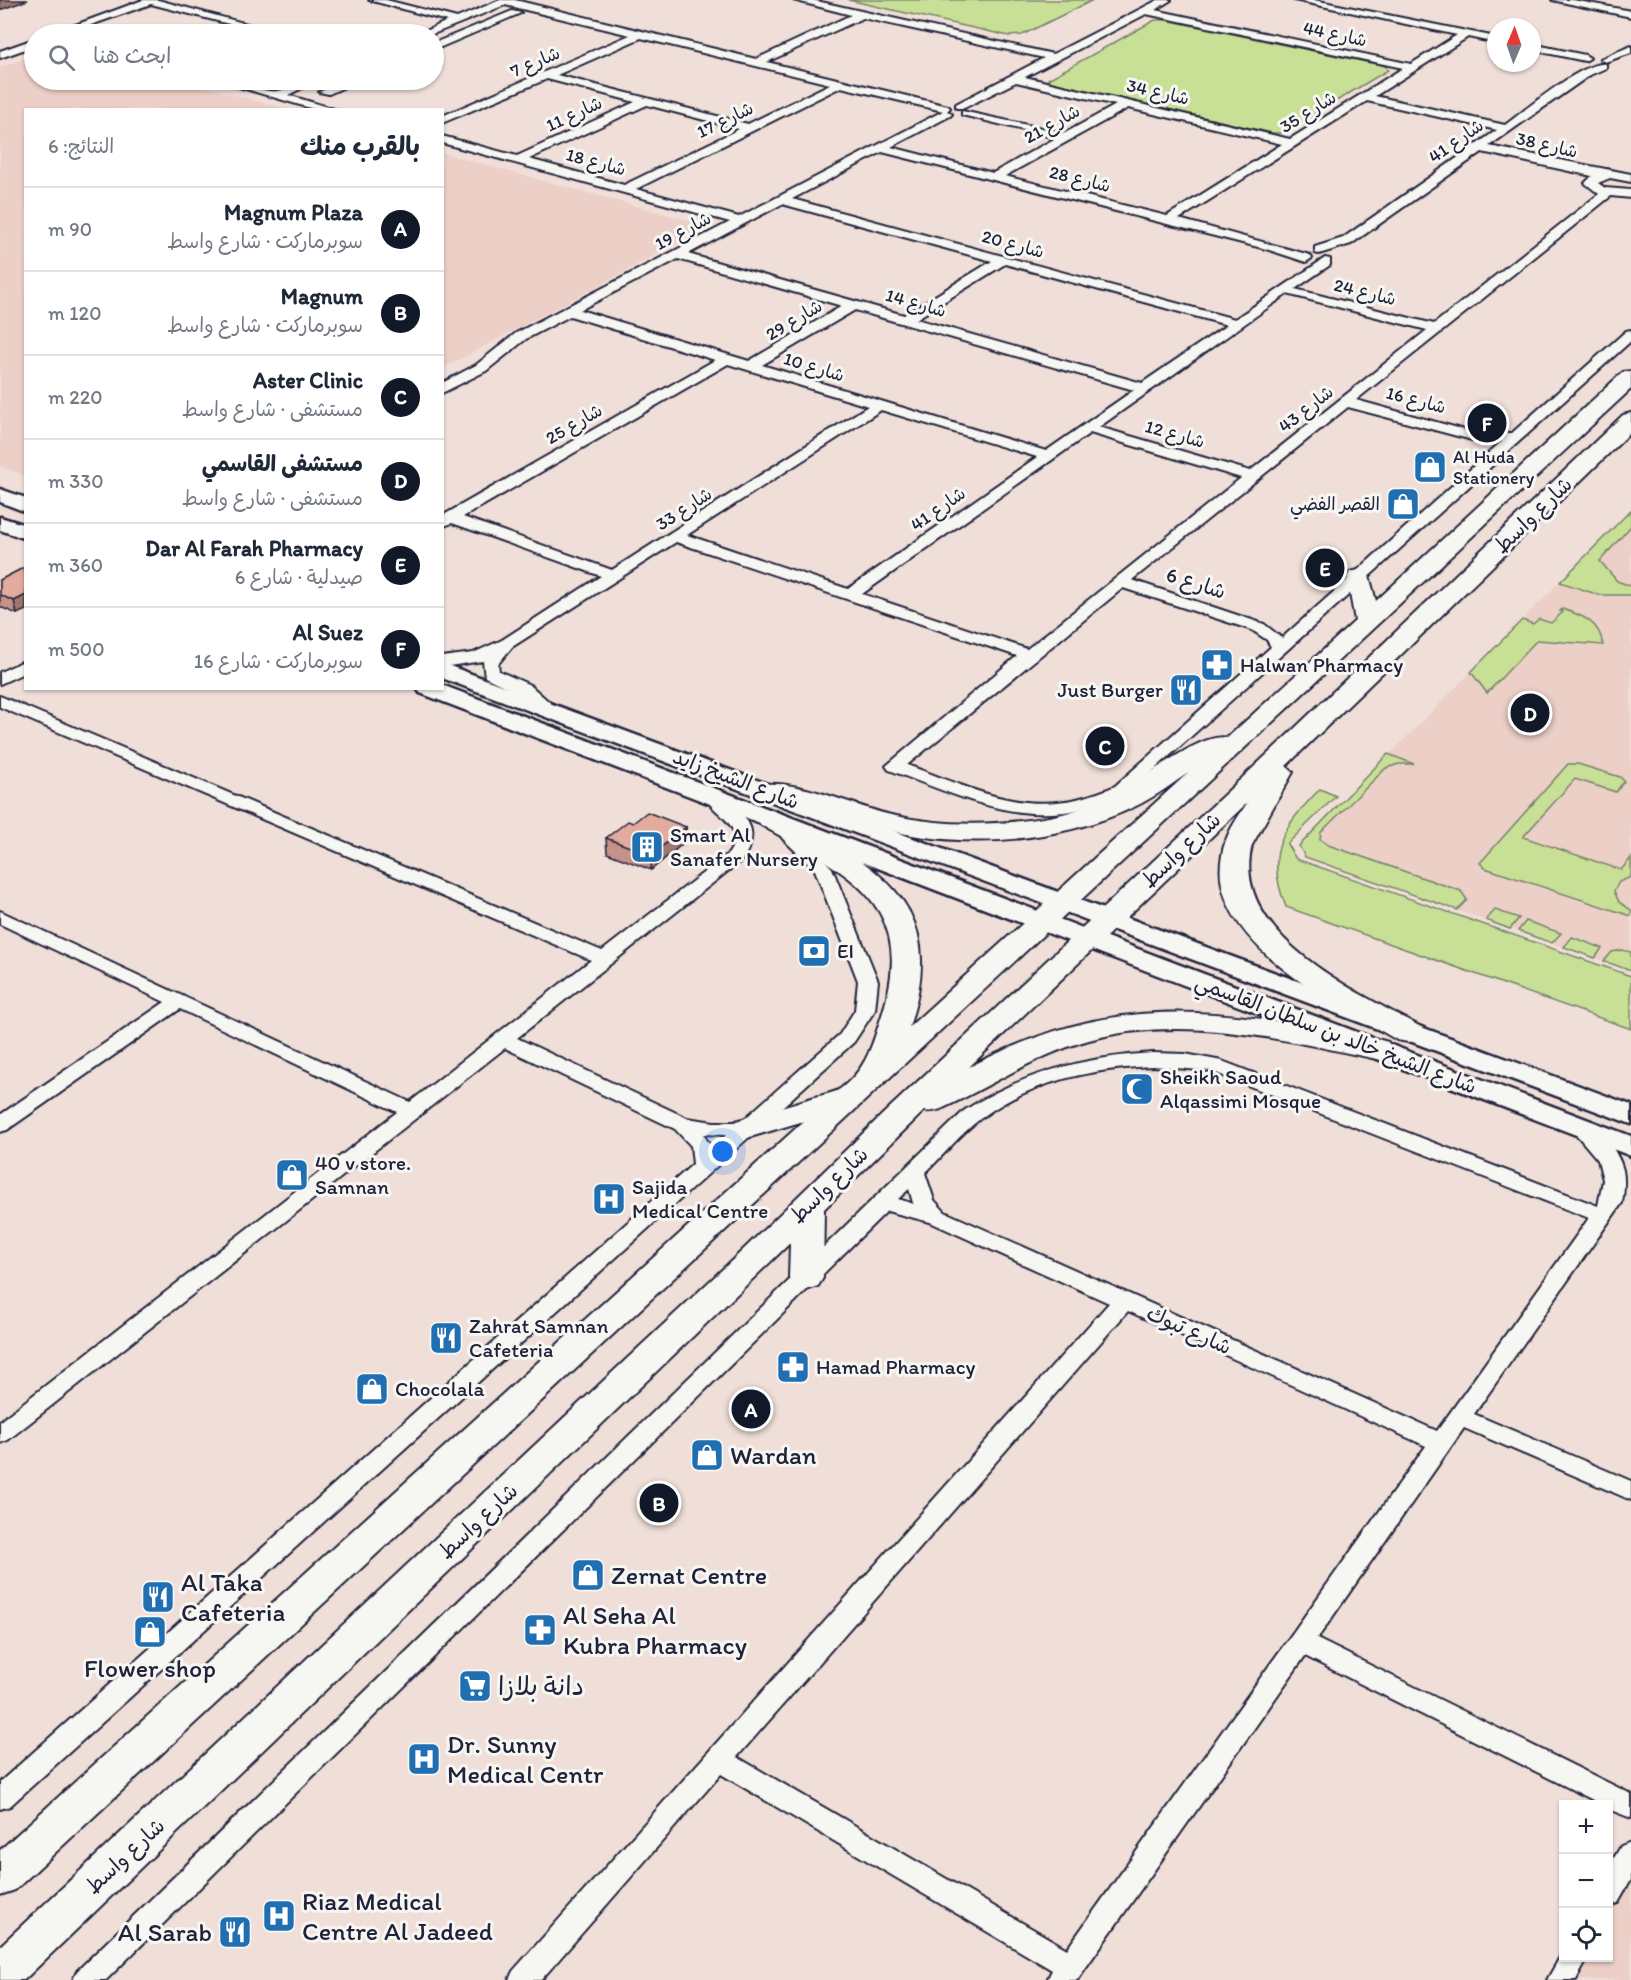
<!DOCTYPE html>
<html lang="ar">
<head>
<meta charset="utf-8">
<style>
  body { margin:0; font-family:Itim,"Playpen Sans Arabic",sans-serif; background:#f2f2f3; color:#1f2937; direction:rtl }
  .controls { position:absolute; right:18px; bottom:18px; display:grid; overflow:hidden; border-radius:0px; box-shadow:0 2px 4px #0004 }
  .controls button { width:54px; height:54px; display:grid; place-items:center; padding:0; border:0; border-bottom:2px solid #e0e1e3; background:#fff; color:#1f2937; font:30px sans-serif }
  .compass { position:absolute; left:1487px; top:18px; width:54px; height:54px; border-radius:50%; background:#fff; box-shadow:0 2px 4px #0004; rotate:2deg }
  .you { position:absolute; left:723px; top:1152px; width:21px; height:21px; margin:-15px; border:4px solid #fff; border-radius:50%; background:#1a73e8; box-shadow:0 0 0 9px #1a73e833 }
  .badge { display:grid; place-items:center; width:39px; height:39px; border-radius:50%; background:#111827; color:#fff; font-size:20px; font-weight:700 }
  .pin { position:absolute; translate:-50% -50%; border:3px solid #fff; box-shadow:0 2px 6px #0006 }
  .list { margin:0; padding:0; list-style:none }
  h2 { display:flex; justify-content:space-between; align-items:center; height:78px; margin:0; padding:0 24px; font-size:26px }
  h2 small { font-size:20px; font-weight:400; color:#747a83 }
  .list li { display:grid; grid-template-columns:39px 1fr auto; gap:18px; align-items:center; box-sizing:border-box; height:84px; padding:0 24px; border-top:2px solid #e0e1e3 }
  .list b { display:block; font-size:22px; white-space:nowrap }
  .list p { margin:0; font-size:20px; white-space:nowrap; color:#747a83 }
  .list em { font-size:20px; font-style:normal; color:#747a83 }
  .icon { flex:none; width:33px; height:33px; fill:none; stroke:currentColor; stroke-width:2; stroke-linecap:round; stroke-linejoin:round }
  .map { position:relative; flex:none; width:1631px; height:1980px; overflow:hidden; direction:ltr }
  .search { position:absolute; background:#fff; box-shadow:0 2px 4px #0004; left:24px; top:24px; width:420px; height:66px; display:flex; align-items:center; gap:15px; box-sizing:border-box; padding:0 21px; border-radius:33px; color:#747a83; font-size:22px }
  .panel { position:absolute; background:#fff; box-shadow:0 2px 4px #0004; left:24px; top:108px; width:420px; height:582px; border-radius:0px; direction:rtl }
  .map>svg:first-child { display:block }
</style>
</head>
<body>
<div class="map">
<svg width="1631" height="1980" viewBox="0 0 1631 1980">
  <rect width="100%" height="100%" fill="#f0dfd9"/>
  <filter id="ink" filterUnits="userSpaceOnUse"><feTurbulence type="fractalNoise" baseFrequency=".0167" numOctaves="2"/><feDisplacementMap in="SourceGraphic" scale="12" xChannelSelector="R" yChannelSelector="G"/><feConvolveMatrix kernelMatrix="1 2 1 2 8 2 1 2 1" color-interpolation-filters="sRGB"/></filter>
  <g filter="url(#ink)">
    <g fill="#eccfc7">
      <path d="M34 55V80H178L287 109 26 110 25 476 0 466V67Z"/>
      <path d="M442 153 705 225V229L443 368Z"/>
      <path d="M1631 510V971L1305 857 1299 846Z"/>
      <path d="M1631 1854V1980H1561L1574 1958H1608L1609 1895Z"/>
    </g>
    <g fill="#c8e096" stroke="#758168" stroke-width="1.5">
      <path d="M848 0H1093L1022 35 1009 36Z"/>
      <path d="M1155 20H1166L1385 66 1388 70 1283 133H1272L1050 82 1048 79Z"/>
      <path d="M1631 510V526L1600 561 1617 581 1631 586V595H1599L1560 582Z"/>
      <path d="M1562 609C1582 615 1600 622 1603 645L1537 640 1487 693 1471 672 1522 620 1533 624 1539 619 1551 623 1563 612 1560 611Z"/>
      <path d="M1388 754 1414 764H1399L1386 768 1321 832 1320 839 1328 845 1461 891 1467 900 1457 910 1305 857 1299 846Z"/>
      <path d="M1568 764H1578L1620 777 1624 781 1616 792 1575 779 1523 837 1621 870 1631 858V877L1619 882 1614 891 1619 902 1631 910V916L1485 868 1480 863Z"/>
      <path d="M1320 789 1336 796 1287 844 1296 859 1631 976V1029L1286 907C1264 853 1282 828 1320 789Z"/>
      <path d="M1495 910 1519 918 1510 929 1486 920Z"/>
      <path d="M1526 921 1561 933 1552 943 1518 931Z"/>
      <path d="M1572 937 1602 948 1595 958 1564 947Z"/>
      <path d="M1622 950 1631 952V971L1604 961 1612 952Z"/>
    </g>
    <g fill="none" stroke-linecap="round" stroke-linejoin="round">
      <defs>
        <g id="street">
          <path d="M143 0H158L284 34H268L151 4 65 34H51Z"/>
          <path d="M369 0H386L457 18 500 0H515L756 59 851 15 793 0H812L1053 54 1158 0H1171L1155 10 1411 64 1457 35 1294 0H1314L1496 37V43L1468 37 1375 96 1505 125C1524 111 1584 60 1606 64V68L1590 75 1489 146 1631 174V182L1610 178 1598 183 1605 188 1631 190V198L1611 196 1356 400 1476 433H1512L1626 331 1631 330V341L1127 794C1035 835 977 803 889 770L886 766 1017 656 676 542 512 647 498 664 499 671 530 685 556 708 548 713 542 712 518 693 485 677 483 661 442 667V657L473 653 502 640 601 576 452 523 442 527V516L715 360 570 316 526 339 486 371 442 393V383L476 365 516 333 730 222 442 143V136L517 156 635 102 547 79 442 123V116L630 35 505 5 433 34H420L447 21ZM1146 14 1403 68 1290 139 1025 77ZM863 18 1044 58 956 104V108H964L1016 82 1116 105 1065 133 962 111V115L1056 138 993 173 891 147 950 116 952 114 947 111 950 108 948 106 767 62ZM641 38 830 84 748 124 557 75ZM841 87 943 111 739 217 636 189ZM1367 101 1497 130 1343 238 1315 247V253L1319 254 1351 244 1482 152 1592 176 1585 183 1599 194 1434 324 1295 289 1330 265V259L1325 258 1235 319 792 199 882 152 1266 249 1306 262 1312 258 1310 255 1179 219ZM647 105 739 129 624 185 529 159ZM1128 108 1282 144 1167 216 1005 176ZM782 204 992 261 904 315 688 254ZM678 259 842 306 749 361 580 310ZM1005 264 1227 325 1142 383 916 319ZM1287 294 1427 330 1250 471 1099 427ZM855 310 1134 390 1046 451 762 365ZM728 364 868 406 612 570 463 517ZM1348 407 1476 441H1502L1282 638 1264 624 1132 580ZM881 410 1037 457 848 589 687 535ZM1090 433 1241 478 1027 649 862 594ZM1123 588 1252 630 1267 640 1271 647 1115 786C1034 822 984 793 907 765Z"/>
          <path d="M1552 0H1573L1631 11V17Z"/>
          <path d="M512 11 521 13 434 50V43Z"/>
          <path d="M34 39V46L0 58V51Z"/>
          <path d="M1532 44 1585 55 1590 58 1585 61 1532 50Z"/>
          <path d="M1631 46V53L1605 62 1600 59Z"/>
          <path d="M215 80C236 78 262 93 277 91 293 89 303 80 319 80L288 95 337 110H317Z"/>
          <path d="M346 80H360L329 94 319 92Z"/>
          <path d="M26 660V672L0 684V672Z"/>
          <path d="M0 696 602 951 729 853C746 826 718 817 705 798L708 794H720C744 815 764 828 742 860L517 1038 687 1118 714 1122H741L840 1034 855 1010 858 981 815 870 783 839 780 835 783 831H795L832 868 878 981 875 1010 854 1042 10 1806 0 1809V1782L693 1164 691 1146 675 1129 505 1048 8 1440 0 1443V1421L397 1112 180 1009 7 1130 0 1132V1115L165 1002 0 924V911L410 1102 591 960 0 707ZM703 1134 726 1135 712 1148Z"/>
          <path d="M1153 1053 1185 1054 1222 1061 1598 1206 1603 1180 1598 1160 1570 1127 1573 1122C1595 1116 1618 1151 1623 1170 1625 1181 1624 1192 1622 1203L1474 1414 1631 1481V1500L1464 1428 1317 1639 1631 1794V1818L1608 1809V1804H1601L1305 1656 1077 1980H1047L1052 1970 721 1774 541 1980H509L513 1971 1109 1303 930 1222 887 1211 106 1980H73L77 1971 965 1110C1023 1073 1084 1057 1153 1053ZM1153 1066 1211 1071 1589 1218 1437 1431 945 1212 934 1200 925 1173C943 1156 960 1134 980 1119 1030 1081 1092 1069 1153 1066ZM909 1189 913 1203 914 1204 898 1199ZM1128 1311 1426 1446 1067 1949 737 1757Z"/>
          <path d="M1631 1842V1880L1618 1903 1608 1907V1868L1621 1846Z"/>
          <path d="M1564 1950V1958H1588L1576 1980H1547Z"/>
        </g>
        <g id="secondary">
          <path d="M0 489 26 498V512L0 502Z"/>
          <path d="M0 517 26 525V539L0 530Z"/>
          <path d="M442 663 1631 1105V1124L442 678Z"/>
          <path d="M442 685 1631 1136V1156L420 693 417 688H442Z"/>
        </g>
        <g id="primary">
          <path d="M1631 371V389L15 1890 0 1895V1850L804 1121 747 1138 736 1135 731 1128 736 1121C762 1113 788 1105 815 1097 822 1095 834 1093 840 1089 867 1069 872 1045 882 1015 919 901 846 873 761 825L757 819 761 813C782 808 802 825 819 835 906 883 942 926 909 1027L1188 773C1171 785 1153 798 1134 807 1069 838 989 847 918 836 883 831 851 818 817 809 798 804 778 802 758 797L754 791 758 785C793 777 856 807 891 815 936 825 982 826 1028 820 1058 817 1088 808 1115 795 1141 782 1201 731 1227 738L1355 621 1347 577 1350 572 1359 570 1368 572 1376 601 1623 372Z"/>
          <path d="M1631 413V432L1286 766 1293 772 1252 845C1229 935 1356 991 1419 1026L1423 1033 1419 1040 1408 1042 1397 1040C1337 1005 1205 941 1222 855 1225 835 1237 818 1248 802L969 1067C1121 989 1217 1009 1377 1039L1388 1042 1392 1049 1388 1056 1377 1059C1284 1040 1184 1014 1089 1040 1033 1056 992 1086 941 1109 935 1111 930 1112 924 1111L824 1209 823 1278 818 1286 806 1290 794 1286 789 1278 790 1243 24 1980H0V1946L742 1251 883 1114 1272 750 1623 415Z"/>
        </g>
      </defs>
      <use href="#street" stroke="#22223b" stroke-width="4"/>
      <use href="#secondary" stroke="#22223b" stroke-width="5"/>
      <use href="#primary" stroke="#22223b" stroke-width="4"/>
      <use href="#street" fill="#f6f6f2" fill-rule="evenodd"/>
      <use href="#secondary" fill="#f6f6f2" fill-rule="evenodd"/>
      <use href="#primary" fill="#f6f6f2" fill-rule="evenodd"/>
    </g>
    <g fill="#c39288" stroke="#22223b" stroke-width="1.5">
      <path d="M25 567 17 614 0 607V580Z"/>
      <path d="M633 823 686 827V841L651 870 607 853 606 838Z"/>
    </g>
    <g fill="#9f776f" stroke="#22223b" stroke-width="1.5">
      <path d="M0 0H28L0 10Z"/>
      <path d="M26 595V610L17 614 14 601Z"/>
      <path d="M686 827V841L651 870V855Z"/>
    </g>
    <g fill="#e3aa9e" stroke="#22223b" stroke-width="1.5">
      <path d="M25 567 26 595 14 601 0 595V580Z"/>
      <path d="M647 812 686 827 651 855 606 838 628 821 633 823Z"/>
    </g>
  </g>
  <defs>
    <symbol id="shop-square" viewBox="-11 -11 22 22"><rect x="-9" y="-9" width="18" height="18" rx="4" fill="#1f6fb2" stroke="#f6f6f2"/><path d="M-5-2.5h2.3a2.7 3.5 0 0 1 5.4 0H5L5.5 6h-11ZM-1.5-2.5h3a1.5 2.3 0 0 0-3 0Z" fill="#fff"/></symbol>
    <symbol id="pharmacy-square" viewBox="-11 -11 22 22"><rect x="-9" y="-9" width="18" height="18" rx="4" fill="#1f6fb2" stroke="#f6f6f2"/><path d="M-2-6h4v4h4v4h-4v4h-4v-4h-4v-4h4Z" fill="#fff"/></symbol>
    <symbol id="restaurant-square" viewBox="-11 -11 22 22"><rect x="-9" y="-9" width="18" height="18" rx="4" fill="#1f6fb2" stroke="#f6f6f2"/><path d="M-5-6h1v4h1v-4h1v4h1v-4h1v5L-1.5 .5V6h-2V.5L-5-1ZM5-6V6H3V1.5H1.5Q1.5-4 5-6Z" fill="#fff"/></symbol>
    <symbol id="building-square" viewBox="-11 -11 22 22"><rect x="-9" y="-9" width="18" height="18" rx="4" fill="#1f6fb2" stroke="#f6f6f2"/><path d="M-4-6H4V6H1V3H-1V6H-4ZM-2.5-4.3h1.7v1.8h-1.7ZM.8-4.3h1.7v1.8H.8ZM-2.5-1h1.7V.8h-1.7ZM.8-1h1.7V.8H.8Z" fill="#fff"/></symbol>
    <symbol id="bank-square" viewBox="-11 -11 22 22"><rect x="-9" y="-9" width="18" height="18" rx="4" fill="#1f6fb2" stroke="#f6f6f2"/><path d="M-6-4H6V4H-6ZM0-2.3a2.3 2.3 0 1 0 0 4.6a2.3 2.3 0 1 0 0-4.6Z" fill="#fff"/></symbol>
    <symbol id="mosque-square" viewBox="-11 -11 22 22"><rect x="-9" y="-9" width="18" height="18" rx="4" fill="#1f6fb2" stroke="#f6f6f2"/><path d="M3.5-4.9A6 6 0 1 0 3.5 4.9A5 5 0 1 1 3.5-4.9Z" fill="#fff"/></symbol>
    <symbol id="hospital-square" viewBox="-11 -11 22 22"><rect x="-9" y="-9" width="18" height="18" rx="4" fill="#1f6fb2" stroke="#f6f6f2"/><path d="M-5-5h3v3.5h4V-5h3V5h-3V1.5h-4V5h-3Z" fill="#fff"/></symbol>
    <symbol id="supermarket-square" viewBox="-11 -11 22 22"><rect x="-9" y="-9" width="18" height="18" rx="4" fill="#1f6fb2" stroke="#f6f6f2"/><path d="M-6-5.5h2.5l.6 2H6L4.5 2H-2.5L-4.4-4H-6ZM-1.5 3.2a1.3 1.3 0 1 0 .1 0ZM3 3.2a1.3 1.3 0 1 0 .1 0Z" fill="#fff"/></symbol>
  </defs>
  <g fill-rule="evenodd">
    <use href="#shop-square" x="1411" y="448" width="38" height="38"/>
    <use href="#shop-square" x="1384" y="485" width="38" height="38"/>
    <use href="#pharmacy-square" x="1198" y="646" width="38" height="38"/>
    <use href="#restaurant-square" x="1167" y="671" width="38" height="38"/>
    <use href="#building-square" x="628" y="828" width="38" height="38"/>
    <use href="#bank-square" x="795" y="932" width="38" height="38"/>
    <use href="#mosque-square" x="1118" y="1070" width="38" height="38"/>
    <use href="#shop-square" x="273" y="1156" width="38" height="38"/>
    <use href="#hospital-square" x="590" y="1180" width="38" height="38"/>
    <use href="#restaurant-square" x="427" y="1319" width="38" height="38"/>
    <use href="#pharmacy-square" x="774" y="1348" width="38" height="38"/>
    <use href="#shop-square" x="353" y="1370" width="38" height="38"/>
    <use href="#shop-square" x="688" y="1436" width="38" height="38"/>
    <use href="#shop-square" x="569" y="1556" width="38" height="38"/>
    <use href="#restaurant-square" x="139" y="1578" width="38" height="38"/>
    <use href="#pharmacy-square" x="521" y="1611" width="38" height="38"/>
    <use href="#shop-square" x="131" y="1613" width="38" height="38"/>
    <use href="#supermarket-square" x="456" y="1667" width="38" height="38"/>
    <use href="#hospital-square" x="405" y="1740" width="38" height="38"/>
    <use href="#hospital-square" x="260" y="1897" width="38" height="38"/>
    <use href="#restaurant-square" x="216" y="1913" width="38" height="38"/>
  </g>
  <g text-anchor="middle" stroke-width="6" stroke-linejoin="round" paint-order="stroke">
    <g font-size="18" fill="#22223b" stroke="#f6f6f2">
      <text transform="translate(1335 34) rotate(12)" y="6">شارع 44</text>
      <text transform="translate(535 62) rotate(-23)" y="6">شارع 7</text>
      <text transform="translate(1158 92) rotate(13)" y="6">شارع 34</text>
      <text transform="translate(1308 112) rotate(-32)" y="6">شارع 35</text>
      <text transform="translate(574 114) rotate(-25)" y="6">شارع 11</text>
      <text transform="translate(725 120) rotate(-26)" y="6">شارع 17</text>
      <text transform="translate(1052 124) rotate(-29)" y="6">شارع 21</text>
      <text transform="translate(1456 141) rotate(-35)" y="6">شارع 41</text>
      <text transform="translate(1547 145) rotate(13)" y="6">شارع 38</text>
      <text transform="translate(596 162) rotate(15)" y="6">شارع 18</text>
      <text transform="translate(1080 179) rotate(14)" y="6">شارع 28</text>
      <text transform="translate(683 231) rotate(-28)" y="6">شارع 19</text>
      <text transform="translate(1013 244) rotate(15)" y="6">شارع 20</text>
      <text transform="translate(1365 292) rotate(14)" y="6">شارع 24</text>
      <text transform="translate(916 303) rotate(16)" y="6">شارع 14</text>
      <text transform="translate(794 320) rotate(-31)" y="6">شارع 29</text>
      <text transform="translate(814 367) rotate(17)" y="6">شارع 10</text>
      <text transform="translate(1416 400) rotate(15)" y="6">شارع 16</text>
      <text transform="translate(1306 409) rotate(-38)" y="6">شارع 43</text>
      <text transform="translate(574 424) rotate(-30)" y="6">شارع 25</text>
      <text transform="translate(1175 434) rotate(16)" y="6">شارع 12</text>
      <text transform="translate(684 509) rotate(-33)" y="6">شارع 33</text>
      <text transform="translate(938 509) rotate(-35)" y="6">شارع 41</text>
    </g>
    <g font-size="18" fill="#22223b" stroke="#f6f6f2" text-anchor="start">
      <text x="1453" y="463">Al Huda<tspan x="1453" dy="21">Stationery</tspan></text>
      <text x="1380" y="510" text-anchor="end">القصر الفضي</text>
    </g>
    <g font-size="21" fill="#22223b" stroke="#f6f6f2">
      <text transform="translate(1533 515) rotate(-44)" y="7">شارع واسط</text>
      <text transform="translate(1196 583) rotate(18)" y="7">شارع 6</text>
      <text transform="translate(736 779) rotate(21)" y="7">شارع الشيخ زايد</text>
      <text transform="translate(1181 850) rotate(-43)" y="7">شارع واسط</text>
      <text transform="translate(1336 1034) rotate(21)" y="7">شارع الشيخ خالد بن سلطان القاسمي</text>
      <text transform="translate(829 1185) rotate(-44)" y="7">شارع واسط</text>
      <text transform="translate(1189 1330) rotate(24)" y="7">شارع تبوك</text>
      <text transform="translate(478 1521) rotate(-43)" y="7">شارع واسط</text>
      <text transform="translate(125 1856) rotate(-43)" y="7">شارع واسط</text>
    </g>
    <g font-size="21" fill="#22223b" stroke="#f6f6f2" text-anchor="start">
      <text x="1240" y="672">Halwan Pharmacy</text>
      <text x="1163" y="697" text-anchor="end">Just Burger</text>
      <text x="670" y="842">Smart Al<tspan x="670" dy="24">Sanafer Nursery</tspan></text>
      <text x="837" y="958">EI</text>
      <text x="1160" y="1084">Sheikh Saoud<tspan x="1160" dy="24">Alqassimi Mosque</tspan></text>
      <text x="315" y="1170">40 v store.<tspan x="315" dy="24">Samnan</tspan></text>
      <text x="632" y="1194">Sajida<tspan x="632" dy="24">Medical Centre</tspan></text>
      <text x="469" y="1333">Zahrat Samnan<tspan x="469" dy="24">Cafeteria</tspan></text>
      <text x="816" y="1374">Hamad Pharmacy</text>
      <text x="395" y="1396">Chocolala</text>
    </g>
    <g font-size="26" fill="#22223b" stroke="#f6f6f2" text-anchor="start">
      <text x="730" y="1464">Wardan</text>
      <text x="611" y="1584">Zernat Centre</text>
      <text x="181" y="1591">Al Taka<tspan x="181" dy="30">Cafeteria</tspan></text>
      <text x="563" y="1624">Al Seha Al<tspan x="563" dy="30">Kubra Pharmacy</tspan></text>
      <text x="150" y="1677" text-anchor="middle">Flower shop</text>
      <text x="498" y="1695">دانة بلازا</text>
      <text x="447" y="1753">Dr. Sunny<tspan x="447" dy="30">Medical Centr</tspan></text>
      <text x="302" y="1910">Riaz Medical<tspan x="302" dy="30">Centre Al Jadeed</tspan></text>
      <text x="212" y="1941" text-anchor="end">Al Sarab</text>
    </g>
  </g>
</svg>
<div class="controls">
<button>+</button>
<button>−</button>
<button><svg class="icon" aria-label="locate" viewBox="0 0 24 24"><circle cx="12" cy="12" r="6"/><path d="M12 2v4M12 18v4M2 12h4M18 12h4"/></svg></button>
</div>
<svg class="compass" viewBox="-18 -18 36 36"><path d="M0-13l5 13h-10z" fill="#e53935"/><path d="M0 13l5-13h-10z" fill="#747a83"/></svg>
<div class="you"></div>
<div class="pin badge" style="left:751px;top:1409px">A</div>
<div class="pin badge" style="left:659px;top:1503px">B</div>
<div class="pin badge" style="left:1105px;top:746px">C</div>
<div class="pin badge" style="left:1530px;top:713px">D</div>
<div class="pin badge" style="left:1325px;top:568px">E</div>
<div class="pin badge" style="left:1487px;top:423px">F</div>
<div class="search"><svg class="icon" aria-label="search" viewBox="0 0 24 24"><circle cx="10" cy="10" r="6"/><path d="M15 15l6 6"/></svg>ابحث هنا</div>
<section class="panel">
<h2>بالقرب منك<small>النتائج: 6</small></h2>
<ul class="list">
<li><span class="badge">A</span><div><b>Magnum Plaza</b><p>سوبرماركت · شارع واسط</p></div><em>90 m</em></li>
<li><span class="badge">B</span><div><b>Magnum</b><p>سوبرماركت · شارع واسط</p></div><em>120 m</em></li>
<li><span class="badge">C</span><div><b>Aster Clinic</b><p>مستشفى · شارع واسط</p></div><em>220 m</em></li>
<li><span class="badge">D</span><div><b>مستشفى القاسمي</b><p>مستشفى · شارع واسط</p></div><em>330 m</em></li>
<li><span class="badge">E</span><div><b>Dar Al Farah Pharmacy</b><p>صيدلية · شارع 6</p></div><em>360 m</em></li>
<li><span class="badge">F</span><div><b>Al Suez</b><p>سوبرماركت · شارع 16</p></div><em>500 m</em></li>
</ul>
</section>
</div>
</body>
</html>
